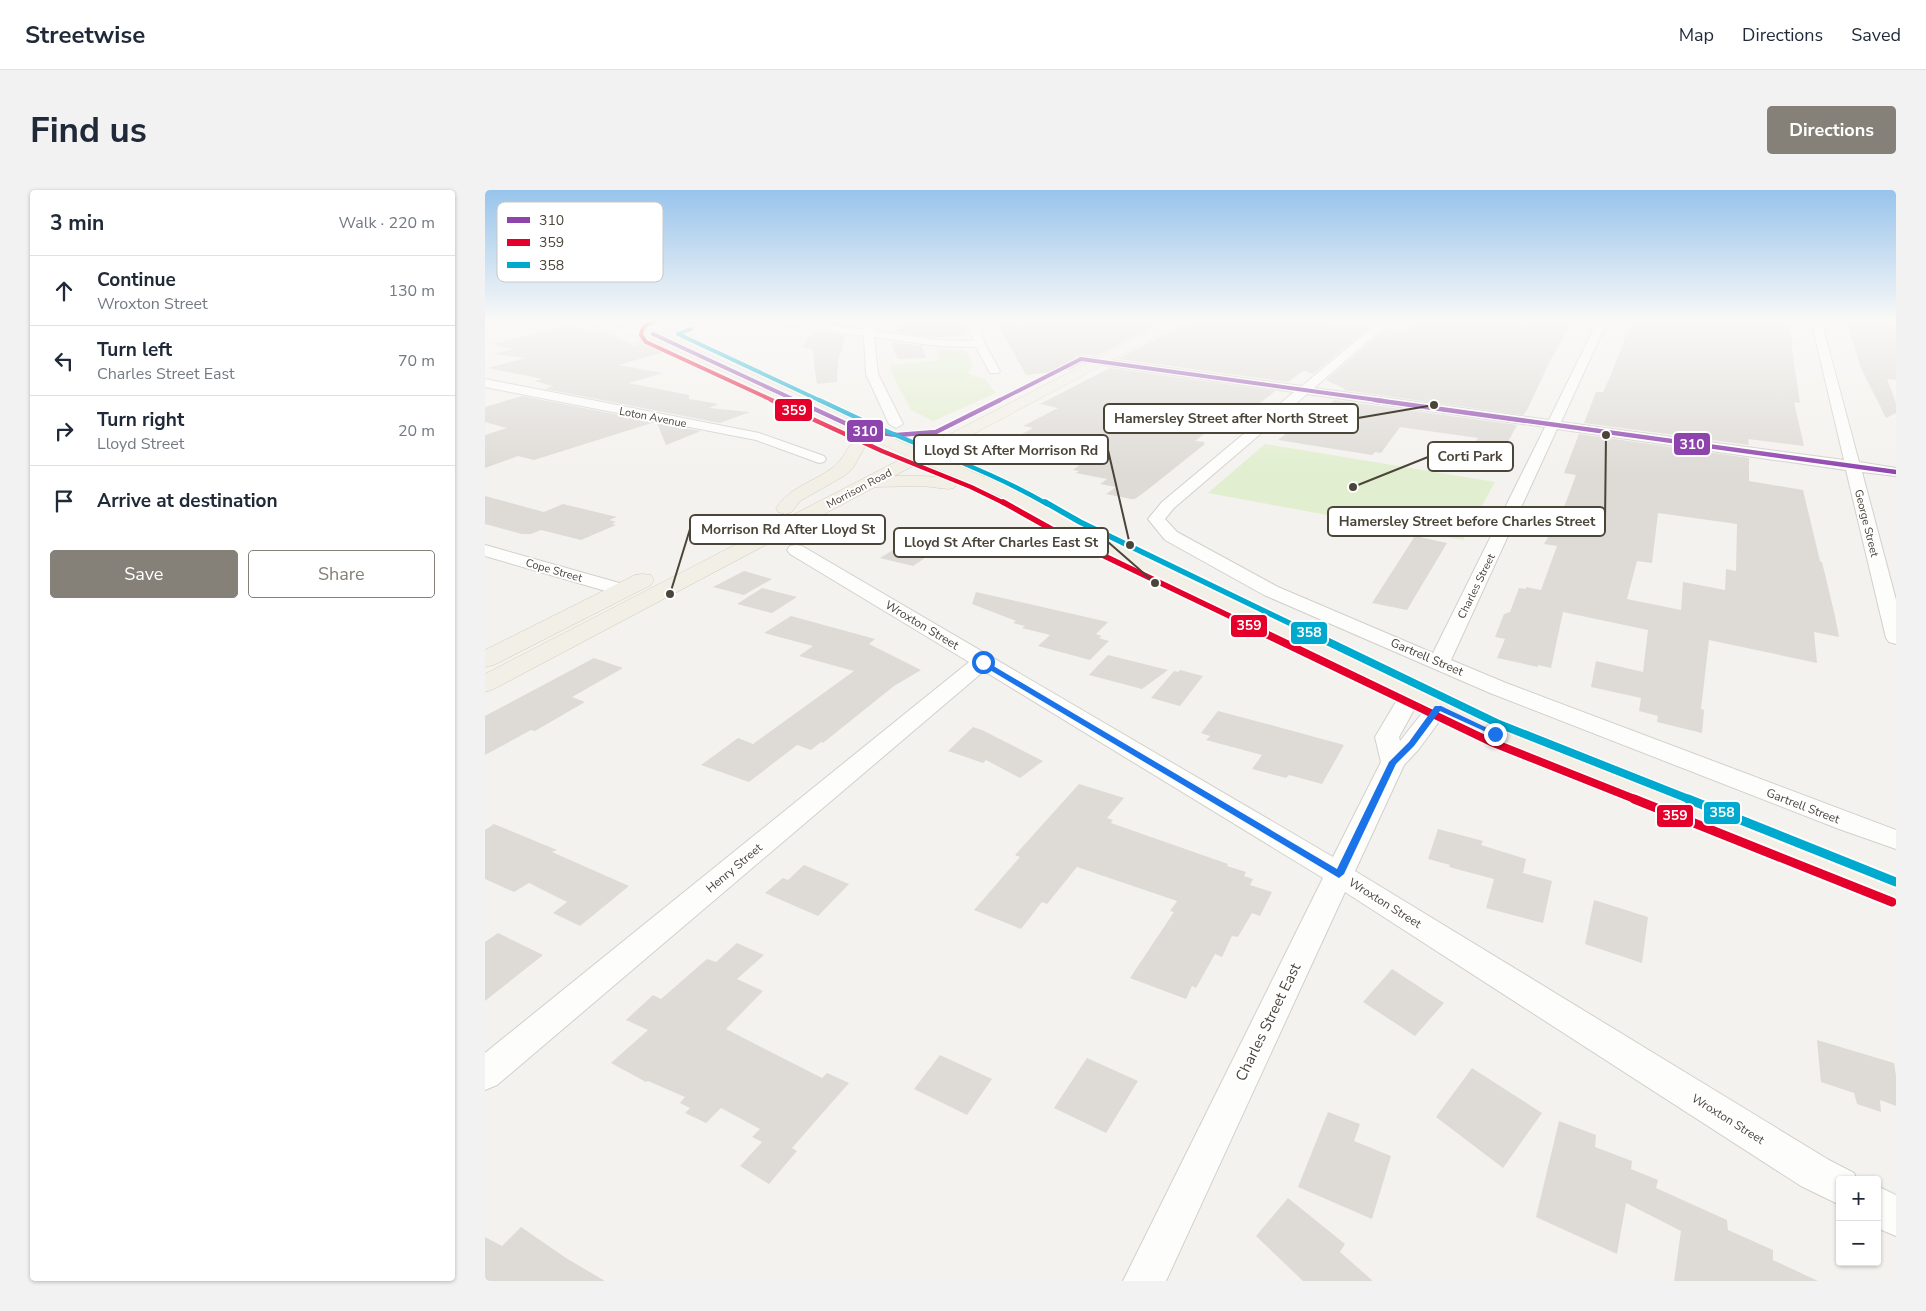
<!DOCTYPE html>
<html lang="en">
<head>
<meta charset="utf-8">
<style>
  body { margin:0; font-family:"Nunito Sans",sans-serif; background:#f2f2f3; color:#1f2937 }
  .controls { position:absolute; right:15px; bottom:15px; display:grid; overflow:hidden; border-radius:5px; box-shadow:0 1px 4px #0004 }
  .controls button { width:45px; height:45px; display:grid; place-items:center; padding:0; border:0; border-bottom:1px solid #e0e1e3; background:#fff; color:#1f2937; font:25px sans-serif }
  .stop { position:absolute; width:15px; height:15px; margin:-11px; border:4px solid #1a73e8; border-radius:50%; background:#fff }
  .stop.end { background:#1a73e8; border-color:#fff; box-shadow:0 1px 5px #0008 }
  .list { margin:0; padding:0; list-style:none }
  h2 { display:flex; justify-content:space-between; align-items:center; height:65px; margin:0; padding:0 20px; font-size:21px }
  h2 small { font-size:16px; font-weight:400; color:#747a83 }
  .list li { display:grid; grid-template-columns:32px 1fr auto; gap:15px; align-items:center; box-sizing:border-box; height:70px; padding:0 20px; border-top:1px solid #e0e1e3 }
  .list b { display:block; font-size:19px; white-space:nowrap }
  .list p { margin:0; font-size:16px; white-space:nowrap; color:#747a83 }
  .list em { font-size:16px; font-style:normal; color:#747a83 }
  .actions { display:flex; gap:10px; padding:15px 20px }
  .actions a { flex:1; padding:11px 0; border:1px solid #868178; border-radius:5px; text-align:center; font-size:18px; color:#868178 }
  .actions .main { background:#868178; color:#fff }
  .icon { flex:none; width:28px; height:28px; fill:none; stroke:currentColor; stroke-width:2; stroke-linecap:round; stroke-linejoin:round }
  .map { position:relative; flex:none; width:1411px; height:1091px; overflow:hidden; border-radius:5px }
  header { display:flex; align-items:center; gap:30px; box-sizing:border-box; height:70px; padding:0 25px; background:#fff; border-bottom:1px solid #e0e1e3 }
  header strong { font-size:24px }
  nav { display:flex; gap:28px; margin-inline-start:auto; font-size:18px }
  .intro { display:flex; align-items:center; justify-content:space-between; box-sizing:border-box; height:120px; padding:0 30px }
  h1 { margin:0; font-size:35px }
  .button { padding:12px 22px; border-radius:5px; background:#868178; color:#fff; font-size:18px; font-weight:700 }
  main { display:flex; gap:30px; padding:0 30px }
  aside { flex:1; background:#fff; border-radius:5px; box-shadow:0 1px 4px #0004 }
  .map>svg:first-child { display:block }
</style>
</head>
<body>
<header>
<strong>Streetwise</strong>
<nav><a>Map</a><a>Directions</a><a>Saved</a></nav>
</header>
<div class="intro"><h1>Find us</h1><a class="button">Directions</a></div>
<main>
<aside>
<h2>3 min<small>Walk · 220 m</small></h2>
<ul class="list">
<li><svg class="icon" aria-label="ahead" viewBox="0 0 24 24"><path d="M12 20V5M6 11l6-6 6 6"/></svg><div><b>Continue</b><p>Wroxton Street</p></div><em>130 m</em></li>
<li><svg class="icon" aria-label="left" viewBox="0 0 24 24"><path d="M17 20v-9H6M10 6l-5 5 5 5"/></svg><div><b>Turn left</b><p>Charles Street East</p></div><em>70 m</em></li>
<li><svg class="icon" aria-label="right" viewBox="0 0 24 24"><path d="M7 20v-9h11M14 6l5 5-5 5"/></svg><div><b>Turn right</b><p>Lloyd Street</p></div><em>20 m</em></li>
<li><svg class="icon" aria-label="arrive" viewBox="0 0 24 24"><path d="M6 21V4h12l-3 4 3 4H6"/></svg><div><b>Arrive at destination</b></div></li>
</ul>
<div class="actions"><a class="main">Save</a><a>Share</a></div>
</aside>
<div class="map">
<svg width="1411" height="1091" viewBox="0 0 1411 1091">
  <rect width="100%" height="100%" fill="#f4f2ee"/>
  <g fill="#e1eecf">
    <path d="M452 159 480 160 488 175 483 184 500 189 511 203 448 231 426 220 407 184 405 175 454 170Z"/>
    <path d="M780 254 1010 292 978 350 723 303Z"/>
  </g>
  <g fill="#dedbd6" fill-rule="evenodd">
    <path d="M337 130H363V136L335 132Z"/>
    <path d="M412 130H479L480 145 448 148 412 142Z"/>
    <path d="M510 130H682L612 166 596 164 589 167V171L597 174 584 180 541 185Z"/>
    <path d="M702 130H822L885 137 828 184 819 180 803 192 633 169 699 134Z"/>
    <path d="M924 130H1089L1065 171 1042 220 1038 225 858 200 860 199 841 190 900 139 924 141Z"/>
    <path d="M1147 130H1303L1308 154 1306 153 1315 213 1309 212 1319 256 1263 249 1264 255 1099 233 1111 202H1118L1126 185Z"/>
    <path d="M1361 130 1411 133V190L1402 189 1411 213V223L1401 228 1376 178Z"/>
    <path d="M80 136 118 142 148 156 155 152V148L164 150 186 160 133 175 178 183 143 193 204 205V209L234 214 224 218 265 222 235 233 60 199 68 196 50 191 58 189 3 178 40 168 10 164 27 159 7 154Z"/>
    <path d="M329 141 361 145 353 171 352 192 332 194 327 159 317 157Z"/>
    <path d="M407 152 437 156 441 168 413 169 407 157Z"/>
    <path d="M625 178 790 201 769 218 756 216 710 251 720 252 718 254H720L661 301 650 309H646L621 304 631 297 615 294 622 289 591 283 594 281 588 280 598 272 563 262 567 260 554 256 563 251 541 247 544 245 537 244 548 238 538 236 573 218 555 214Z"/>
    <path d="M37 206 170 232 49 270 33 266 0 278V245L22 238 0 232V217Z"/>
    <path d="M849 210 1032 235 1018 261 987 256 993 248 915 237 896 263 890 262 887 265 793 250 824 225 832 226Z"/>
    <path d="M172 233 216 241 181 255Z"/>
    <path d="M1094 244 1264 268V291L1318 300 1335 371 1337 372 1350 426 1354 447 1329 442 1332 473 1224 450 1216 519 1219 520 1217 543 1172 532 1173 526 1154 521 1156 508 1106 497 1111 471 1158 482 1163 440 1078 422 1066 478 1053 475V477L1012 468 1020 449 1010 447 1019 424 1025 422 1034 398 1041 399V397L1056 400 1072 356 1059 354 1076 325 1091 285 1079 283ZM1173 323 1252 334 1251 381 1241 379 1240 400 1198 392 1196 420 1142 409 1152 371 1167 373Z"/>
    <path d="M0 306 59 322 78 314 132 327 124 330 131 332 127 334 131 335 96 350 56 340 46 344H37L0 334Z"/>
    <path d="M930 346 962 353 922 420 887 413Z"/>
    <path d="M429 347 461 354 428 376 395 368Z"/>
    <path d="M259 381 287 389 259 405 228 397Z"/>
    <path d="M277 398 312 407 287 423 252 414Z"/>
    <path d="M491 402 623 432 611 444 617 446 614 448 624 451 605 470 553 456 565 445 537 438 540 436 528 433 531 431 487 414Z"/>
    <path d="M306 426 390 449 384 454 436 480 409 496 338 553 336 552 326 560 312 555 264 592 216 575 253 548 268 554 369 481 314 466 328 456 279 443Z"/>
    <path d="M623 465 683 480 657 499 604 485Z"/>
    <path d="M109 468 138 478 87 507 100 512 50 541 46 540 0 565V526Z"/>
    <path d="M695 480 718 486 695 516 666 508 689 481 693 482Z"/>
    <path d="M733 521 782 534 859 555 837 594 804 585 801 588 767 579 777 565 721 550 725 546 716 543Z"/>
    <path d="M488 537 497 540 558 571 535 588 501 570 498 573 463 561Z"/>
    <path d="M594 594 639 608 622 628 628 630 626 633 743 674 742 676 761 682 759 686 768 689 765 695 787 702 775 726 767 723 753 747 747 746 737 767 730 764 711 798 707 796 701 809 645 788 689 722 685 721 692 711 592 677 562 714 557 712 536 739 489 720 535 667 530 665Z"/>
    <path d="M9 634 72 660 67 662 144 696 95 736 68 723 82 712 44 693 29 702 0 689V640Z"/>
    <path d="M953 639 998 651 996 655 1041 669 1038 683 1067 691 1058 733 1001 718 1009 689 964 677 965 675 943 669Z"/>
    <path d="M319 675 364 694 333 726 280 703 298 688 303 690Z"/>
    <path d="M1109 710 1163 727 1157 773 1100 754Z"/>
    <path d="M13 743 58 765 0 811V752Z"/>
    <path d="M252 753 279 765 252 789 278 801 241 839 337 888 342 883 364 893 307 958 312 961 284 994 255 976 277 952 267 947 275 939 236 918 221 933 200 923 205 918 195 913 200 907 163 891 161 892 126 873 163 840 141 830 168 805 176 809 222 769 231 772Z"/>
    <path d="M907 779 959 813 930 846 878 812Z"/>
    <path d="M1332 850 1409 873 1411 886V916L1395 910 1396 922 1372 914 1369 903 1336 892Z"/>
    <path d="M455 865 507 889 482 925 429 899Z"/>
    <path d="M602 868 653 891 621 943 569 918Z"/>
    <path d="M987 878 1057 923 1018 978 951 927Z"/>
    <path d="M843 922 875 934 869 951 906 966 887 1029 813 997Z"/>
    <path d="M1074 931 1111 945 1110 957 1147 971 1146 979 1173 990 1171 998 1242 1030 1243 1040 1288 1060V1070L1333 1091H1189L1196 1041 1141 1013 1132 1064 1051 1027Z"/>
    <path d="M803 1008 860 1054 855 1062 888 1091H818L771 1046Z"/>
    <path d="M36 1037 81 1068 120 1091H0V1047L17 1056Z"/>
  </g>
  <g fill="none" stroke-linecap="round" stroke-linejoin="round">
    <defs>
      <g id="minor">
        <path d="M282 130H307L380 140 382 130H392L390 141 452 150 489 151 483 130H493L500 154 515 181 513 183H505L491 157 452 156 389 147 393 184 418 234 411 238 404 234 381 184 379 146 287 133Z"/>
        <path d="M896 130H907L829 198 1064 230 1113 130H1123L1076 232 1359 270 1326 130H1336L1374 272 1411 278V286L1377 282 1411 410V454L1404 452 1401 448 1361 280 1072 239 966 470 1021 493 1411 640V659L1354 639 1005 503 779 405 680 350 663 329 677 312 809 202 596 172 590 169 596 166 817 196ZM822 204 1060 237 948 463 793 397 692 342 680 329 689 318Z"/>
        <path d="M0 189 274 243 339 266 341 269 339 272 334 273 271 250 0 197Z"/>
        <path d="M0 355 145 396 147 400 145 404 138 406 0 366Z"/>
        <path d="M311 355 317 356 848 667 896 572 890 547 918 500 926 498 934 500 937 505 914 547 915 551 945 513 953 511 961 513 964 518 934 559 919 575 870 681 1344 970 1369 983 1372 990H1355V1015L1316 996 860 702 681 1091H638L838 688 499 481 12 895 0 900V863L484 472 305 364 302 360 305 356Z"/>
        <path d="M1392 996 1411 1005V1046L1392 1038Z"/>
      </g>
      <path id="tertiary" d="M183 130H206L200 133 132 147 126 143 132 139Z"/>
      <g id="primary">
        <path d="M97 130H112L152 147 154 150 148 154 144 153Z"/>
        <path d="M126 130H142L166 139 192 130H209L207 132 176 143 434 260 686 130H700L698 132 449 265 537 303 597 337 1020 537 1411 690V715L1000 549 583 345 525 311 436 272 409 286C429 286 450 285 469 290L472 294 469 298 463 299 437 296 390 297 9 499 0 502V484L422 266Z"/>
        <path d="M372 252 378 254 380 257 368 278 359 286 315 311 307 322 300 324 293 322 291 318C306 296 327 293 347 278 356 272 360 262 366 254Z"/>
        <path d="M158 384 166 385 169 390 166 395 9 475 0 477V460L150 385Z"/>
      </g>
    </defs>
    <use href="#minor" stroke="#d2d0cb" stroke-width="2"/>
    <use href="#tertiary" stroke="#d2d0cb" stroke-width="1"/>
    <use href="#primary" stroke="#d6cebb" stroke-width="1"/>
    <use href="#minor" fill="#fdfdfc" fill-rule="evenodd"/>
    <use href="#tertiary" fill="#fdfdfc" fill-rule="evenodd"/>
    <use href="#primary" fill="#f2efe6" fill-rule="evenodd"/>
    <defs>
      <g id="bus-1-far1">
        <path d="M168 144 312 211"/>
        <path d="M596 169 899 211"/>
        <path d="M513 211 596 169"/>
      </g>
      <g id="bus-1">
        <path d="M310 210 377 241 412 245 451 242 515 210"/>
        <path d="M890 210 1411 282"/>
      </g>
      <path id="bus-2-far4" d="M173 130C164 133 157 135 156 145L161 152 289 211"/>
      <path id="bus-2-far3" d="M286 210 397 261 486 297 521 314"/>
      <path id="bus-2-far2" d="M518 312 586 350 782 444"/>
      <path id="bus-2-far1" d="M779 443 1006 552 1152 610"/>
      <path id="bus-2" d="M1149 609 1407 712"/>
      <path id="bus-3-far4" d="M206 139 193 144 336 211"/>
      <path id="bus-3-far3" d="M334 210C358 221 382 233 406 243 459 266 512 285 562 314"/>
      <path id="bus-3-far2" d="M560 312 595 332 827 444"/>
      <path id="bus-3-far1" d="M825 443 1014 534 1206 610"/>
      <path id="bus-3" d="M1203 609 1411 692"/>
    </defs>
    <use href="#bus-1-far1" stroke="#fff" stroke-width="5.5"/>
    <use href="#bus-1" stroke="#fff" stroke-width="7"/>
    <use href="#bus-2-far4" stroke="#fff" stroke-width="5.5"/>
    <use href="#bus-2-far3" stroke="#fff" stroke-width="7"/>
    <use href="#bus-2-far2" stroke="#fff" stroke-width="9"/>
    <use href="#bus-2-far1" stroke="#fff" stroke-width="11"/>
    <use href="#bus-2" stroke="#fff" stroke-width="13"/>
    <use href="#bus-3-far4" stroke="#fff" stroke-width="5.5"/>
    <use href="#bus-3-far3" stroke="#fff" stroke-width="7"/>
    <use href="#bus-3-far2" stroke="#fff" stroke-width="9"/>
    <use href="#bus-3-far1" stroke="#fff" stroke-width="11"/>
    <use href="#bus-3" stroke="#fff" stroke-width="13"/>
    <use href="#bus-1-far1" stroke="#8e44ad" stroke-width="4"/>
    <use href="#bus-1" stroke="#8e44ad" stroke-width="4.5"/>
    <use href="#bus-2-far4" stroke="#e4002b" stroke-width="4"/>
    <use href="#bus-2-far3" stroke="#e4002b" stroke-width="4.5"/>
    <use href="#bus-2-far2" stroke="#e4002b" stroke-width="5.5"/>
    <use href="#bus-2-far1" stroke="#e4002b" stroke-width="8"/>
    <use href="#bus-2" stroke="#e4002b" stroke-width="9"/>
    <use href="#bus-3-far4" stroke="#00a9ce" stroke-width="4"/>
    <use href="#bus-3-far3" stroke="#00a9ce" stroke-width="4.5"/>
    <use href="#bus-3-far2" stroke="#00a9ce" stroke-width="5.5"/>
    <use href="#bus-3-far1" stroke="#00a9ce" stroke-width="8"/>
    <use href="#bus-3" stroke="#00a9ce" stroke-width="9"/>
  </g>
  <linearGradient id="sky" x2="0" y2="1"><stop stop-color="#98c4ec"/><stop offset="0.46" stop-color="#faf9f7"/><stop offset="1" stop-color="#faf9f7" stop-opacity="0"/></linearGradient>
  <rect width="1411" height="283" fill="url(#sky)"/>
  <path fill="#1a73e8" d="M495 471H500L852 679 904 572 924 552 950 516H956L1015 544 1008 545 955 521 929 556 911 574 859 684 854 688 495 474Z"/>
  <g text-anchor="middle" stroke-width="4" stroke-linejoin="round" paint-order="stroke">
    <g font-size="11" fill="#4b4439" stroke="#fff">
      <text transform="translate(168 227) rotate(11)" y="4">Loton Avenue</text>
      <text transform="translate(374 298) rotate(-28)" y="4">Morrison Road</text>
      <text transform="translate(1382 333) rotate(76)" y="4">George Street</text>
      <text transform="translate(69 380) rotate(16)" y="4">Cope Street</text>
      <text transform="translate(991 396) rotate(-64)" y="4">Charles Street</text>
    </g>
    <g font-size="12" fill="#4b4439" stroke="#fff">
      <text transform="translate(437 435) rotate(31)" y="4">Wroxton Street</text>
      <text transform="translate(942 467) rotate(23)" y="4">Gartrell Street</text>
      <text transform="translate(1318 616) rotate(21)" y="4">Gartrell Street</text>
      <text transform="translate(249 678) rotate(-40)" y="4">Henry Street</text>
      <text transform="translate(900 713) rotate(32)" y="4">Wroxton Street</text>
      <text transform="translate(1243 929) rotate(32)" y="4">Wroxton Street</text>
    </g>
    <g font-size="15" fill="#4b4439" stroke="#fff">
      <text transform="translate(783 832) rotate(-64)" y="5">Charles Street East</text>
    </g>
  </g>
  <rect x="12" y="12" width="166" height="80" rx="8" fill="#fff" stroke="#c9c7c4" stroke-width="1"/>
  <rect x="22" y="27" width="23" height="6" fill="#8e44ad"/>
  <rect x="22" y="49" width="23" height="7" fill="#e4002b"/>
  <rect x="22" y="72" width="23" height="6" fill="#00a9ce"/>
  <g font-size="14" fill="#4b4439">
    <text x="54" y="35">310</text>
    <text x="54" y="57">359</text>
    <text x="54" y="80">358</text>
  </g>
  <path fill="none" stroke="#4b4439" stroke-width="2" d="M949 215L873 228M645 355L623 260M868 297L943 267M1121 245L1120 331M185 404L205 339M670 393L623 352"/>
  <g fill="#4b4439" stroke="#fff" stroke-width="2">
    <circle cx="949" cy="215" r="5"/>
    <circle cx="645" cy="355" r="5"/>
    <circle cx="868" cy="297" r="5"/>
    <circle cx="1121" cy="245" r="5"/>
    <circle cx="185" cy="404" r="5"/>
    <circle cx="670" cy="393" r="5"/>
  </g>
  <g fill="#fff" stroke="#4b4439" stroke-width="2">
    <rect x="619" y="214" width="254" height="29" rx="5"/>
    <rect x="429" y="245" width="194" height="29" rx="5"/>
    <rect x="943" y="252" width="85" height="29" rx="5"/>
    <rect x="843" y="317" width="277" height="29" rx="5"/>
    <rect x="205" y="325" width="195" height="29" rx="5"/>
    <rect x="409" y="338" width="214" height="29" rx="5"/>
  </g>
  <g font-size="14" text-anchor="middle" font-weight="bold" fill="#4b4439">
    <text x="746" y="233">Hamersley Street after North Street</text>
    <text x="526" y="265">Lloyd St After Morrison Rd</text>
    <text x="985" y="271">Corti Park</text>
    <text x="982" y="336">Hamersley Street before Charles Street</text>
    <text x="303" y="344">Morrison Rd After Lloyd St</text>
    <text x="516" y="357">Lloyd St After Charles East St</text>
  </g>
  <g stroke="#fff" stroke-width="2">
    <rect x="289" y="208" width="39" height="24" rx="5" fill="#e4002b"/>
    <rect x="361" y="229" width="38" height="24" rx="5" fill="#8e44ad"/>
    <rect x="1188" y="242" width="38" height="24" rx="5" fill="#8e44ad"/>
    <rect x="745" y="424" width="38" height="24" rx="5" fill="#e4002b"/>
    <rect x="805" y="431" width="38" height="24" rx="5" fill="#00a9ce"/>
    <rect x="1218" y="611" width="38" height="24" rx="5" fill="#00a9ce"/>
    <rect x="1171" y="614" width="38" height="24" rx="5" fill="#e4002b"/>
  </g>
  <g font-size="14" text-anchor="middle" font-weight="bold" fill="#fff">
    <text x="309" y="225">359</text>
    <text x="380" y="246">310</text>
    <text x="1207" y="259">310</text>
    <text x="764" y="440">359</text>
    <text x="824" y="447">358</text>
    <text x="1237" y="627">358</text>
    <text x="1190" y="630">359</text>
  </g>
</svg>
<div class="controls">
<button>+</button>
<button>−</button>
</div>
<div class="stop" style="left:498px;top:472px"></div>
<div class="stop end" style="left:1010px;top:544px"></div>
</div>
</main>
</body>
</html>
